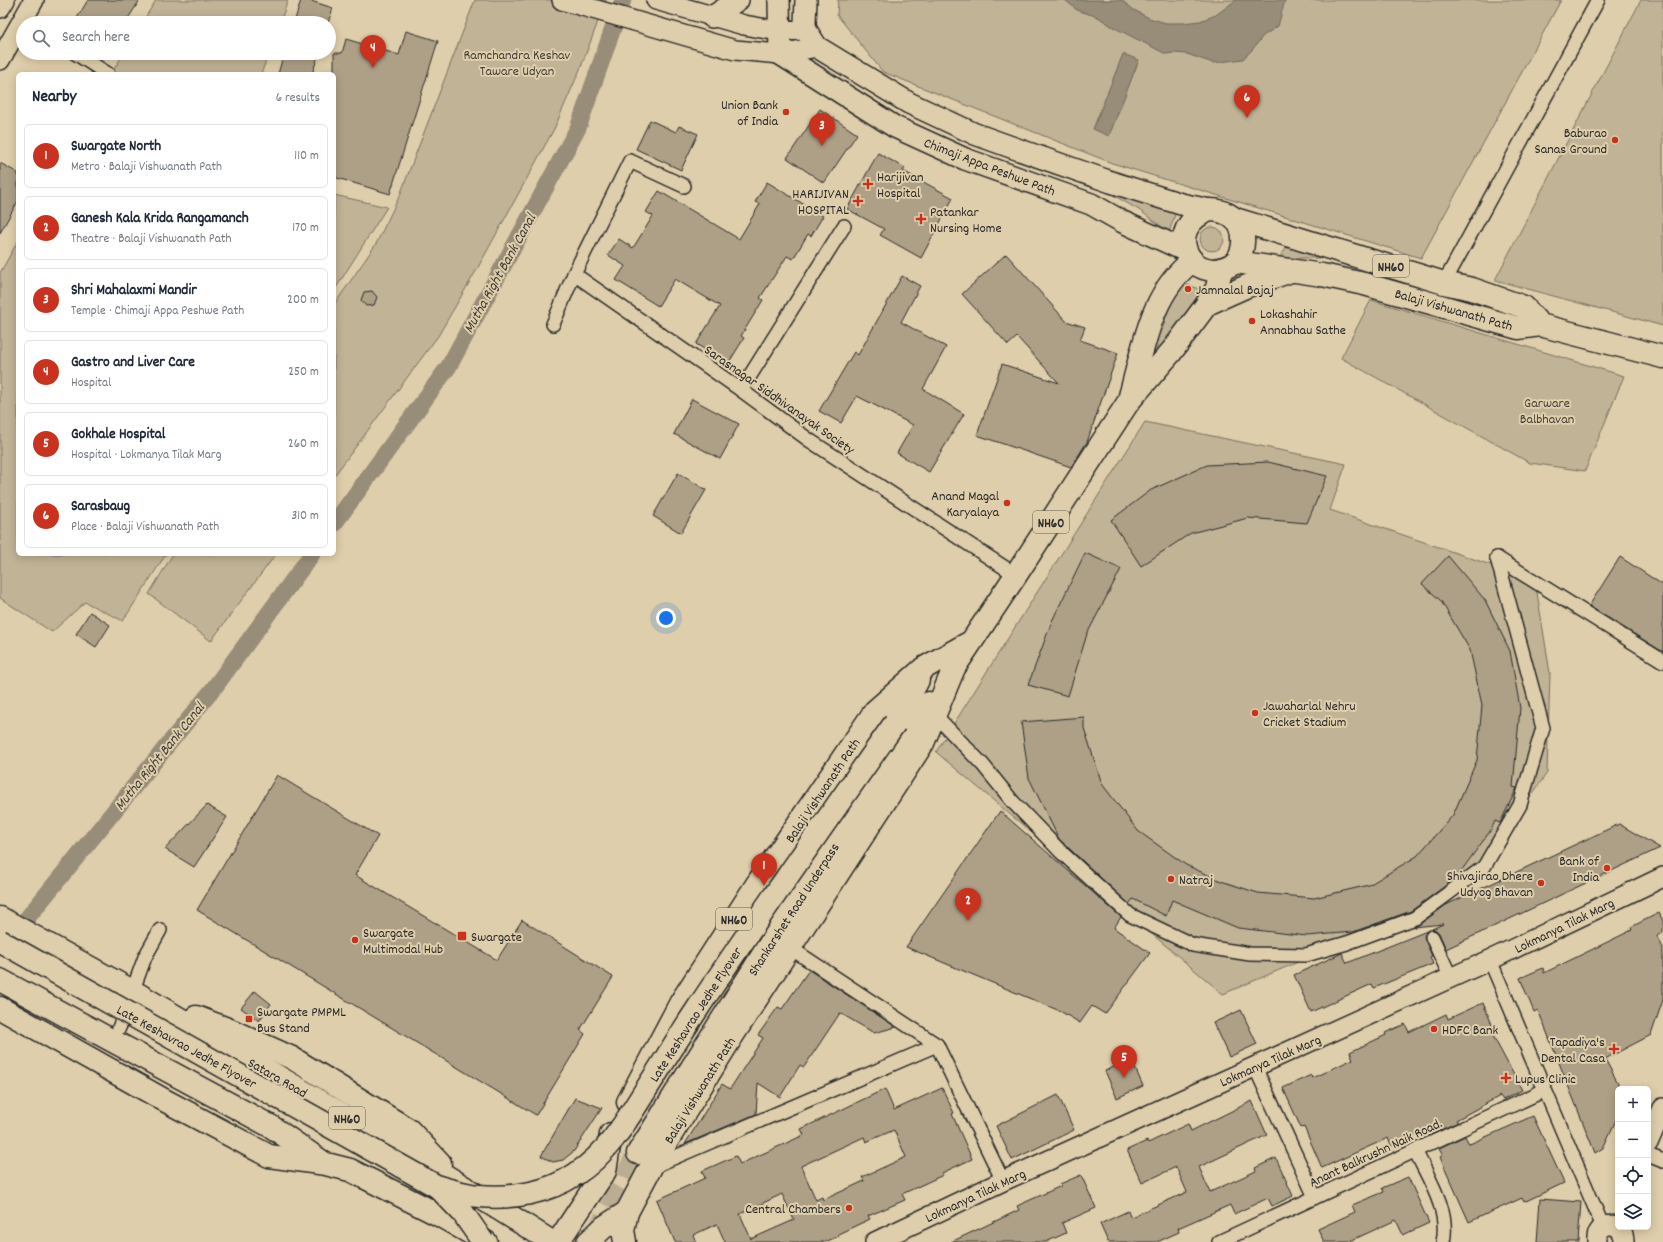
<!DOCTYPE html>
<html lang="en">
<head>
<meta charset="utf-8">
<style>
  body { margin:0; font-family:Dekko,sans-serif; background:#f6f6f7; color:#1f2937 }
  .controls { position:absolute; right:12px; bottom:12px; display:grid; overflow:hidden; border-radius:6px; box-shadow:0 2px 10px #0003 }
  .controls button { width:36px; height:36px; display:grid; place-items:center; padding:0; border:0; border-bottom:1px solid #e0e1e3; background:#fff; color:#1f2937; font:20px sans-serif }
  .you { position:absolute; left:666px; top:618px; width:14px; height:14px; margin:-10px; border:3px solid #fff; border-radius:50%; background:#1a73e8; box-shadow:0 0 0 6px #1a73e833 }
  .badge { display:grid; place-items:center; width:26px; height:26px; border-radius:50%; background:#c8321e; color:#fff; font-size:13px; font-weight:700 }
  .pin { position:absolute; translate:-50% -33px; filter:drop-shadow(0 1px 2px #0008) }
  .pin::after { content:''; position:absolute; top:21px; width:14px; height:12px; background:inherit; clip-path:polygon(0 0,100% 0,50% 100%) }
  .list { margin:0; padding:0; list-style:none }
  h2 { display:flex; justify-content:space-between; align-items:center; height:52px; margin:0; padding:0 16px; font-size:17px }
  h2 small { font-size:13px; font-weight:400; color:#747a83 }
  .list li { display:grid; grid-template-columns:26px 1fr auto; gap:12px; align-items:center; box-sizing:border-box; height:64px; margin:0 8px 8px; padding:0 8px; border:1px solid #e0e1e3; border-radius:6px }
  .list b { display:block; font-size:15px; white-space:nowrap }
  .list p { margin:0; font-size:13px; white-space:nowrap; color:#747a83 }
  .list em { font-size:13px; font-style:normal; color:#747a83 }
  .icon { flex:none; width:22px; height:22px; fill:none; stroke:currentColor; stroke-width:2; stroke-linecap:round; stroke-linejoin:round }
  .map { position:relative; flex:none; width:1663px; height:1242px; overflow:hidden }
  .search { position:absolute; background:#fff; box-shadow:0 2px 10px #0003; left:16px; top:16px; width:320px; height:44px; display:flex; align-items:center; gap:10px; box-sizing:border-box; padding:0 14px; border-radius:22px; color:#747a83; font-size:15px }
  .panel { position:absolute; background:#fff; box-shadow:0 2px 10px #0003; left:16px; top:72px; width:320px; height:484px; border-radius:6px }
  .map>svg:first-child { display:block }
</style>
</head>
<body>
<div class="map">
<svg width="1663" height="1242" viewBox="0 0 1663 1242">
  <rect width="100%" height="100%" fill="#dfceab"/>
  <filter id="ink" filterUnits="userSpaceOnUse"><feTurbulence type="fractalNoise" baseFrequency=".025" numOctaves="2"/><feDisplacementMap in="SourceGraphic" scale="8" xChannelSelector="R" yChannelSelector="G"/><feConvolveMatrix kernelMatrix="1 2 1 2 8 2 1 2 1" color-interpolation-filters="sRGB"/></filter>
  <g filter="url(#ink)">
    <g fill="#c1b396" stroke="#766f60">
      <path d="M156 0H288L280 23H142Z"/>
      <path d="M475 0H606L581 67 554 129 476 271 438 336 334 476V305L376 244 400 195Z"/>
      <path d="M838 0H1561L1421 258 1112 163 883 72 837 15Z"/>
      <path d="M1641 0H1663V326L1495 280Z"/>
      <path d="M124 53H269L261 74H111Z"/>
      <path d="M1106 191 1176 212 1169 232 1139 210Z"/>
      <path d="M334 195 387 207 334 291Z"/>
      <circle cx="1212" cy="239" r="12"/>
      <path d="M18 241V554H166L123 621 85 602 52 632 0 598V273Z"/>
      <path d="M1287 247 1319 258H1279Z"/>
      <path d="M1177 281 1210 293 1151 367Z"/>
      <path d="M1371 300 1624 376 1585 471 1530 463 1341 358Z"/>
      <path d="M1145 422 1346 464 1330 510 1535 580 1550 673 1547 773 1471 882 1420 910 1223 994 936 752Z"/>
      <path d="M173 554H276L211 641 149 594Z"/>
    </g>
    <g fill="#988d79" stroke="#6c665a">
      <path d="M1065 0H1121L1134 10 1149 18 1166 23H1183L1200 21 1216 15 1236 0H1285L1278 26 1263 36 1252 50 1243 59 1213 63 1187 54 1174 53 1166 54 1113 27 1098 17 1077 10Z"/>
      <path d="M1123 54 1139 60 1109 136 1093 129Z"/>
    </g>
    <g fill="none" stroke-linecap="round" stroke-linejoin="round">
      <g stroke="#988d79" stroke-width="17">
        <path d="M334 524 449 366 578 128 623 0"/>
        <path d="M11 938 214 688 312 554"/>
      </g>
    </g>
    <g fill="#ada087" stroke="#2b2b2b" fill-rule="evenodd">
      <path d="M88 0H140L125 23H74Z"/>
      <path d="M301 0H308L333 8 328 23H294Z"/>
      <path d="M406 31 438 41 390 194 334 177V53H342L346 39 399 55Z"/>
      <path d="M284 53H319L312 74H278Z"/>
      <path d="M820 109 857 134 824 183 787 158Z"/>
      <path d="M650 120 676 132 679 126 698 134 681 170 636 149Z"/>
      <path d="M878 153 905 168 903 171 953 198 921 258 880 235 884 229 847 209Z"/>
      <path d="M0 163 18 173V201L0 233Z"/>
      <path d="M767 182 823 216 811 236 808 234 793 259 787 256 760 298 763 300 741 336 744 338 728 364 696 344 720 306 675 279 658 306 616 280 625 266 608 255 619 239 633 248 653 216 646 212 659 191 739 239 760 204 755 202Z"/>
      <path d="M1006 254 1066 321 1085 327 1080 340 1118 353 1087 442 1071 467 977 435 1002 364 1059 383 1017 337 1008 345 962 294Z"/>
      <path d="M902 276 920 286 901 322 946 347 923 389 964 414 929 472 897 453 913 425 857 396 841 423 819 411 854 352 858 355Z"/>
      <path d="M372 291 377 297 374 305 366 306 361 300 364 292Z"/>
      <path d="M692 399 739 424 720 459 674 434Z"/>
      <path d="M1268 462 1327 476 1307 523 1248 518 1191 533 1141 566 1111 520 1151 490 1207 465Z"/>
      <path d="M678 473 706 490 681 533 653 516Z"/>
      <path d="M1085 553 1121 569 1087 634 1068 696 1028 685 1052 621Z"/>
      <path d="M1448 556 1485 600 1510 651 1520 708 1513 787 1517 788 1500 823 1495 821 1491 830 1456 878 1411 911 1353 932 1307 936 1238 928 1172 900 1166 916 1133 899 1129 904 1059 839 1029 778 1021 722 1084 717V728L1102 784 1138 831 1186 865 1221 881 1258 893 1314 898 1369 885 1417 856 1453 815 1477 760 1482 705 1470 650 1441 601 1422 584Z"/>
      <path d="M1620 557 1663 585V652L1589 606Z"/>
      <path d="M90 612 110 625 96 647 76 634Z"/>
      <path d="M277 775 378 836 355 875 497 960 522 920 613 977 580 1030 585 1034 536 1115 197 910Z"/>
      <path d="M207 805 227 817 194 867 165 849Z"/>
      <path d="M1000 811 1121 917 1114 928 1150 953 1105 1014 1092 1006 1080 1023 1060 1011 906 947Z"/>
      <path d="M1619 824 1660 848 1446 949 1439 933 1436 930 1432 929 1443 924 1414 927 1420 924 1446 905Z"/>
      <path d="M1659 913 1663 921V933L1657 936 1663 948V1000L1651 1035 1605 1059 1618 1083V1116L1603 1148 1595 1153 1538 1010 1534 1012 1520 978 1543 968 1544 973 1632 930 1631 927Z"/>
      <path d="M1427 931 1424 936 1425 940 1432 956 1430 957 1433 964 1374 988 1372 984 1311 1012 1294 975 1342 953 1347 963Z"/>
      <path d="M809 970 896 1027 874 1033 840 1013 804 1067 800 1065 780 1097 758 1083 756 1114 685 1144 722 1084 730 1089 763 1038 758 1035 778 1007 782 1009Z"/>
      <path d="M255 991 271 1004 259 1021 241 1008Z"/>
      <path d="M1483 1003 1496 1034 1493 1036 1522 1090 1503 1100 1500 1096 1456 1120 1458 1122 1432 1134 1429 1129 1391 1146 1388 1138 1322 1168 1304 1127 1301 1128 1283 1088 1311 1075 1312 1078 1353 1059 1350 1052 1386 1035 1385 1033 1405 1024 1409 1032 1446 1014 1448 1019Z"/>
      <path d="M1241 1010 1257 1044 1229 1057 1213 1023Z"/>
      <path d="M1131 1059 1143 1086 1117 1098 1105 1071Z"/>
      <path d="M942 1088 954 1113 952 1114 972 1159 942 1173 943 1175 902 1194 905 1200 868 1216 870 1219 838 1234 839 1236 825 1242H725L717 1224 693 1235 696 1242H675L657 1200 705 1178 702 1171 736 1156 740 1164 804 1135 801 1129 885 1089 894 1110ZM894 1130 906 1157 862 1177 864 1181 823 1200 822 1197 816 1200 801 1166 864 1137 866 1142ZM782 1194 794 1220 751 1239 740 1214Z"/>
      <path d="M1058 1095 1074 1130 1012 1160 996 1126Z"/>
      <path d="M575 1098 602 1108 574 1151 563 1160 553 1162 541 1156Z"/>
      <path d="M1252 1101 1267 1135 1199 1167 1210 1192 1256 1171 1255 1168 1276 1158 1293 1196 1272 1206 1268 1198 1234 1214 1230 1205 1178 1228 1179 1232 1157 1242H1108L1100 1224 1128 1211 1131 1217 1187 1192 1176 1167 1142 1183 1127 1150 1147 1141 1148 1143 1188 1124 1191 1131Z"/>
      <path d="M1533 1116 1564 1183 1524 1202 1522 1198 1469 1222 1440 1157 1443 1155 1439 1148 1465 1136 1469 1144 1472 1143Z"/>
      <path d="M1081 1175 1096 1208 1062 1223 1066 1233 1046 1242H951L1019 1210 1017 1206 1061 1186 1060 1184Z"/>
      <path d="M1408 1177 1429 1223 1403 1235 1396 1220 1348 1242H1324L1318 1229 1355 1212 1352 1205 1384 1192 1382 1188Z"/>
      <path d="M1540 1199 1581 1202 1578 1242H1537Z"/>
    </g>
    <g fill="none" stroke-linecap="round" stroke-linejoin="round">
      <path stroke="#bbad91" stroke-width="22" stroke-dasharray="22 11" stroke-linecap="butt" d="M595 1237 638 1153"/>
      <defs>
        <g id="street">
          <path d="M75 53 108 74"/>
          <path d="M574 274 630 161 684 186"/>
          <path d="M1444 283 1598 0"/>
          <path d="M553 324 574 274 741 390 809 440 1016 575"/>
          <path d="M741 390 844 226"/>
          <path d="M1497 558 1663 661"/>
          <path d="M934 714 983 765 1013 802 1061 852 1130 915 1193 945 1250 954 1306 955 1347 943 1415 918 1484 867 1520 805 1543 728 1497 558"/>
          <path d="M1432 937 1451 978"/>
          <path d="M789 947 937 1045 1003 1181"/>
          <path d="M1490 960 1603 1227"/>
          <path d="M119 1028 145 957 160 930"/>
          <path d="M1255 1067 1315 1197"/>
          <path d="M1415 1150C1428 1178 1450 1210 1443 1242"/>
          <path d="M1648 1155 1663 1161"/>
          <path d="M652 1167 937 1045"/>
          <path d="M1219 1242 1545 1090"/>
        </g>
        <g id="secondary">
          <path d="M562 0 735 50 780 54 817 47"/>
          <path d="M656 0 744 25 779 31 806 30"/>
          <path d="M0 8 5 0"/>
          <path d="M0 60 34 0"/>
          <path d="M1648 1143 1663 1108"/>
          <path d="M875 1242 1003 1181 1490 960 1663 877"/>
          <path d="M1597 1242C1595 1220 1625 1219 1624 1242"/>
        </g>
        <g id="primary">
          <path d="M779 0 780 54 895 127 965 159 1091 204 1123 222 1186 251"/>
          <path d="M806 0 805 23 806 30 817 47 909 103 975 134 1014 148 1111 182 1181 204 1210 210"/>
          <path d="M712 17 738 0"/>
        </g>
        <g id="highway">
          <path d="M1210 210C1226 210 1243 220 1243 238 1244 248 1240 260 1231 265 1191 287 1160 228 1210 210Z"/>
          <path d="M1235 219 1444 283 1472 289 1524 307 1540 325"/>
          <path d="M1236 262 1322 275 1364 284 1518 328 1540 325 1663 357"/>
          <path d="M1207 304 1245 287 1288 272"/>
          <path d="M1130 396C1144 347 1150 294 1192 261"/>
          <path d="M895 723 918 680"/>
          <path d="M0 918 141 996 430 1166 552 1242"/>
          <path d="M0 980 272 1127 321 1161"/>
          <path d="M0 1008 164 1100 269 1156 326 1164 350 1170 437 1214 486 1242"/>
          <path d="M196 1017 230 1030 292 1058 409 1130 440 1163"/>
          <path d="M628 1102 681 1002 757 884 875 711 924 668 967 644"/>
          <path d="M638 1153 793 907 929 703"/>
          <path d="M558 1242 605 1171 611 1134"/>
          <path d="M588 1242 604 1227 627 1212 651 1167 733 1035 923 743 954 668 1016 575 1129 401 1172 351 1207 304 1217 288 1221 269"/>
          <path d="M625 1242 623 1230 627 1212"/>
        </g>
      </defs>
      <use href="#street" stroke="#2b2b2b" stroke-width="16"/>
      <use href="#secondary" stroke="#2b2b2b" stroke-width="22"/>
      <use href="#primary" stroke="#2b2b2b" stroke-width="24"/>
      <use href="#highway" stroke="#2b2b2b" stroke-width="25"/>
      <use href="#street" stroke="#dfceab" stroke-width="13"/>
      <use href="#secondary" stroke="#dfceab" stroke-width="19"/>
      <use href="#primary" stroke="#dfceab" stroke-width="21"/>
      <use href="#highway" stroke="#dfceab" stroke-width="22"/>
      <defs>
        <g id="highway-bridge">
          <path d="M0 941 438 1187 463 1213 483 1242"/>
          <path d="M438 1187C451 1190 465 1195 479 1196 512 1199 548 1193 576 1174 607 1154 626 1122 645 1091 662 1065 678 1038 696 1011 760 914 828 818 895 723"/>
        </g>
      </defs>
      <use href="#highway-bridge" stroke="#2b2b2b" stroke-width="25" stroke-linecap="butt"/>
      <use href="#highway-bridge" stroke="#dfceab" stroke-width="22"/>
    </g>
  </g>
  <g fill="#c8321e" stroke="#dfceab" stroke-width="1.5">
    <circle cx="786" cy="112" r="4"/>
    <circle cx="1615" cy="140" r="4"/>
    <path d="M866 178h4v4h4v4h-4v4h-4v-4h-4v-4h4z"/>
    <path d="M856 195h4v4h4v4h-4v4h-4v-4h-4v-4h4z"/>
    <path d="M919 213h4v4h4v4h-4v4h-4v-4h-4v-4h4z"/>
    <circle cx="1188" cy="289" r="4"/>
    <circle cx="1252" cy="321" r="4"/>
    <circle cx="1007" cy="503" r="4"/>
    <circle cx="1255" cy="713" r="4"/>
    <circle cx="1607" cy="868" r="4"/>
    <circle cx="1171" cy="879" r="4"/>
    <circle cx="1541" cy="883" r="4"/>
    <rect x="457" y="931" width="10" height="10" rx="2"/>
    <circle cx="355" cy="940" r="4"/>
    <rect x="245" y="1015" width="8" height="8" rx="2"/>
    <circle cx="1434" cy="1029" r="4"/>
    <path d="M1612 1043h4v4h4v4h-4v4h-4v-4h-4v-4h4z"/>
    <path d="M1504 1072h4v4h4v4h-4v4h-4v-4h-4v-4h4z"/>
    <circle cx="849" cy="1208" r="4"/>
  </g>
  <g text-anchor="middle" stroke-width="4" stroke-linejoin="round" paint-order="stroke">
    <g fill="#dfceab" stroke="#615c51" stroke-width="1">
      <rect x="1373" y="255" width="36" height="22" rx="3"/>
      <rect x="1033" y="511" width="36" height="22" rx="3"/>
      <rect x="716" y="908" width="36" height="22" rx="3"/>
      <rect x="329" y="1107" width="36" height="22" rx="3"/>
    </g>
    <g font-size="13" font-weight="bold" fill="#2b2b2b">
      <text x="1391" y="271">NH60</text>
      <text x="1051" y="527">NH60</text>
      <text x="734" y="924">NH60</text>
      <text x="347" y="1123">NH60</text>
    </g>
    <g font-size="14" fill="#423f3b" stroke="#dfceab">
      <text x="517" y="59">Ramchandra Keshav<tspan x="517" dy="16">Taware Udyan</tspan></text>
      <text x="1547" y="407">Garware<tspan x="1547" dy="16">Balbhavan</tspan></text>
    </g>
    <g font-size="14" fill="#2b2b2b" stroke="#dfceab" text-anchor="start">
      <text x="778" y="109" text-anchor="end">Union Bank<tspan x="778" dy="16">of India</tspan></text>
      <text x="1607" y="137" text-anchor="end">Baburao<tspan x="1607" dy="16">Sanas Ground</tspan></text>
      <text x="877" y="181">Harijivan<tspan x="877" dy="16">Hospital</tspan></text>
      <text x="849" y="198" text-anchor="end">HARIJIVAN<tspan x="849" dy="16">HOSPITAL</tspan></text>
      <text x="930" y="216">Patankar<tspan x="930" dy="16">Nursing Home</tspan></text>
      <text x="1196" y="294">Jamnalal Bajaj</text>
      <text x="1260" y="318">Lokashahir<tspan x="1260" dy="16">Annabhau Sathe</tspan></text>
      <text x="999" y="500" text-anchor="end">Anand Magal<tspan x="999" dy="16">Karyalaya</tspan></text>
      <text x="1263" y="710">Jawaharlal Nehru<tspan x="1263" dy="16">Cricket Stadium</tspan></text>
      <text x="1599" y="865" text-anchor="end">Bank of<tspan x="1599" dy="16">India</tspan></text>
      <text x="1533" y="880" text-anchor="end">Shivajirao Dhere<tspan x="1533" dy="16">Udyog Bhavan</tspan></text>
      <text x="1179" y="884">Natraj</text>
      <text x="363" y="937">Swargate<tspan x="363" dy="16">Multimodal Hub</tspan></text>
      <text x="471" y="941">Swargate</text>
      <text x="257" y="1016">Swargate PMPML<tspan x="257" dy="16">Bus Stand</tspan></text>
      <text x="1442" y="1034">HDFC Bank</text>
      <text x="1605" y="1046" text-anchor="end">Tapadiya's<tspan x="1605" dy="16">Dental Casa</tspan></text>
      <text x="1515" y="1083">Lupus Clinic</text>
      <text x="841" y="1213" text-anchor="end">Central Chambers</text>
    </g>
    <g font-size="14" fill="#2b2b2b" stroke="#dfceab">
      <text transform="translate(990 166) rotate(21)" y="5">Chimaji Appa Peshwe Path</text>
      <text transform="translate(1454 309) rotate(16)" y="5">Balaji Vishwanath Path</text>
      <text transform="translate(780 399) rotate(35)" y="5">Sarasnagar Siddhivanayak Society</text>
      <text transform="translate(822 790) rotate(-56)" y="5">Balaji Vishwanath Path</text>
      <text transform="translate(793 909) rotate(-57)" y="5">Shankarshet Road Underpass</text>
      <text transform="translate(1564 925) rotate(-26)" y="5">Lokmanya Tilak Marg</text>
      <text transform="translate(695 1014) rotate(-57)" y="5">Late Keshavrao Jedhe Flyover</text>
      <text transform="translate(187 1046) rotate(29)" y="5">Late Keshavrao Jedhe Flyover</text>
      <text transform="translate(1270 1060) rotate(-24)" y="5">Lokmanya Tilak Marg</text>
      <text transform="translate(278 1077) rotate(30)" y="5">Satara Road</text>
      <text transform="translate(699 1090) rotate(-58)" y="5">Balaji Vishwanath Path</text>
      <text transform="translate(1375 1152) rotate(-25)" y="5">Anant Balkrushn Naik Road.</text>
      <text transform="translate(975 1195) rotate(-25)" y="5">Lokmanya Tilak Marg</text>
    </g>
    <g font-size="15" font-style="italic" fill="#413f3b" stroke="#dfceab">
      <text transform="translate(499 273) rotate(-61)" y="5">Mutha Right Bank Canal</text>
      <text transform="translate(159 756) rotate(-51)" y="5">Mutha Right Bank Canal</text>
    </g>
  </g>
</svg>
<div class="controls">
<button>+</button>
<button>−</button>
<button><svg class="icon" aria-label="locate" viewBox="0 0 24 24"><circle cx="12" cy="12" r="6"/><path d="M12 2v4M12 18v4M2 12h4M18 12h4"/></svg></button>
<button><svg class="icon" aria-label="layers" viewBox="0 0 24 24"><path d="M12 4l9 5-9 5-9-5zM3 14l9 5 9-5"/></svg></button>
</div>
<div class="you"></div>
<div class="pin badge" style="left:764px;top:886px">1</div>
<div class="pin badge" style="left:968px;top:921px">2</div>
<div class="pin badge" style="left:822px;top:146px">3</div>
<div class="pin badge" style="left:373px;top:68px">4</div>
<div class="pin badge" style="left:1124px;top:1078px">5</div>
<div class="pin badge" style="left:1247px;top:118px">6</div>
<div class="search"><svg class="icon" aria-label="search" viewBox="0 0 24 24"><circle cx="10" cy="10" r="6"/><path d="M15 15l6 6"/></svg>Search here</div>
<section class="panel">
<h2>Nearby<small>6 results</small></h2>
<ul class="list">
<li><span class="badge">1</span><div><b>Swargate North</b><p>Metro · Balaji Vishwanath Path</p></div><em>110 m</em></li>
<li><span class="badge">2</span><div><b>Ganesh Kala Krida Rangamanch</b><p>Theatre · Balaji Vishwanath Path</p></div><em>170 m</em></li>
<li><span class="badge">3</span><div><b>Shri Mahalaxmi Mandir</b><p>Temple · Chimaji Appa Peshwe Path</p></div><em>200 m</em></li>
<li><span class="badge">4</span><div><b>Gastro and Liver Care</b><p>Hospital</p></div><em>250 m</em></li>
<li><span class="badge">5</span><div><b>Gokhale Hospital</b><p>Hospital · Lokmanya Tilak Marg</p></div><em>260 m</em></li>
<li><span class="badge">6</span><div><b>Sarasbaug</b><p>Place · Balaji Vishwanath Path</p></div><em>310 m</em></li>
</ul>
</section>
</div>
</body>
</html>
